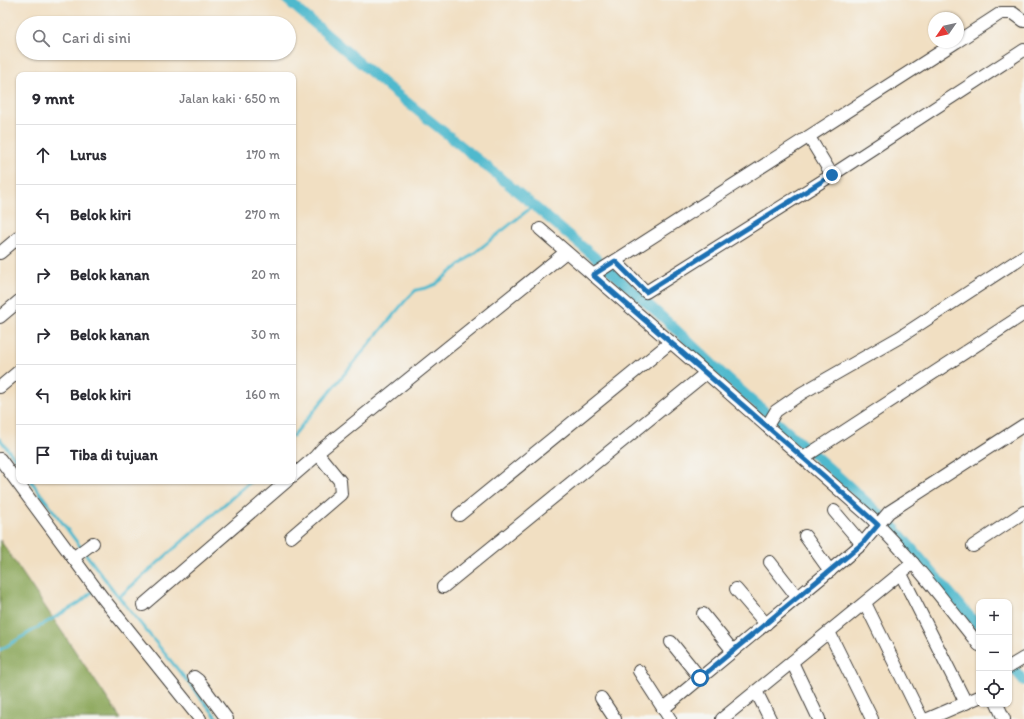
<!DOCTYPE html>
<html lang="id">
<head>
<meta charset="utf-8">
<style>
  body { margin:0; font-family:Itim,sans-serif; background:#f7f7f7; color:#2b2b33 }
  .controls { position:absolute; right:12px; bottom:12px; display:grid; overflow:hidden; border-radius:8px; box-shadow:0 1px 3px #0004 }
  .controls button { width:36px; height:36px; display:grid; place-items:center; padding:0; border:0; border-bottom:1px solid #e1e1e2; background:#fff; color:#2b2b33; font:20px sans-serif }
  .compass { position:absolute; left:928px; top:12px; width:36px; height:36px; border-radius:50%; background:#fff; box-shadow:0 1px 3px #0004; rotate:236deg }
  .stop { position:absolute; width:12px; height:12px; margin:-9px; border:3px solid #1f6fb2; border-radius:50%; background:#fff }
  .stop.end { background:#1f6fb2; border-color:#fff; box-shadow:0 1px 4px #0008 }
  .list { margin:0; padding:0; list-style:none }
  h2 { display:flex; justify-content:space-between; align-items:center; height:52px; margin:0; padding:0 16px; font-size:17px }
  h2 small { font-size:13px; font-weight:400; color:#7c7c81 }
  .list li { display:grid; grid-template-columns:26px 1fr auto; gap:12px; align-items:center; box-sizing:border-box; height:60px; padding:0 16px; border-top:1px solid #e1e1e2 }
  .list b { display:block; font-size:15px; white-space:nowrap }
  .list em { font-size:13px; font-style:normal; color:#7c7c81 }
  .icon { flex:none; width:22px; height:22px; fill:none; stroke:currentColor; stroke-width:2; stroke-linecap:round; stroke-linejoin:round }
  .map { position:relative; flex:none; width:1024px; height:719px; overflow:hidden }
  .search { position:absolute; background:#fff; box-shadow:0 1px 3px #0004; left:16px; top:16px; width:280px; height:44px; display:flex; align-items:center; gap:10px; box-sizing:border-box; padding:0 14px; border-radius:22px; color:#7c7c81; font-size:15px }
  .panel { position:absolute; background:#fff; box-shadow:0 1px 3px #0004; left:16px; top:72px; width:280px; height:412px; border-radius:8px }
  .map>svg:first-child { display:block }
</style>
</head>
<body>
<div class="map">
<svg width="1024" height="719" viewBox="0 0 1024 719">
  <rect width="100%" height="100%" fill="#f6f6f2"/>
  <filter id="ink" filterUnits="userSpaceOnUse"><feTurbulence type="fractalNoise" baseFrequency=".025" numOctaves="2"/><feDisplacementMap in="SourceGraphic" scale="8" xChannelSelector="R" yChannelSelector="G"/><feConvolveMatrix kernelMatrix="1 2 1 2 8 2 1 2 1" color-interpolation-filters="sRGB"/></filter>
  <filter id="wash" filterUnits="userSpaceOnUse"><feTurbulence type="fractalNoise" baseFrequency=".012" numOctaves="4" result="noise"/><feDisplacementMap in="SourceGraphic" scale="16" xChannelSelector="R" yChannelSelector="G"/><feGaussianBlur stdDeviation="0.9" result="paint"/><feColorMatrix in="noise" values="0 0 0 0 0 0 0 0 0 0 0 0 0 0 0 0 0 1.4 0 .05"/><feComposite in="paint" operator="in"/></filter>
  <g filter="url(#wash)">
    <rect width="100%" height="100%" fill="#f1dfc2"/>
    <path fill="#8aa658" stroke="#53613a" d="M0 540 121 719H0Z"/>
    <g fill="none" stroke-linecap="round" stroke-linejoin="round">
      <g stroke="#50b9cd" stroke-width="3">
        <path d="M293 436 405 301 416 290 426 288 436 284 533 206"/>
        <path d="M0 439 19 464"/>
        <path d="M31 481 82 549"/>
        <path d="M85 553 114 591 218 719"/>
        <path d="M119 597 251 481"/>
        <path d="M0 650 79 603 94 590"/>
      </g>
      <g stroke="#50b9cd" stroke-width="10">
        <path d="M287 0 388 87 490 169 596 258 668 322 726 377 836 474 893 526 979 627"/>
        <path d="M1009 663 1024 681"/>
      </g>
    </g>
  </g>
  <g filter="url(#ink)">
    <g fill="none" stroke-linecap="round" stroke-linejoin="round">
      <defs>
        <g id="minor">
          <path d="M958 41 1001 13H1013L1024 21"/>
          <path d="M809 137 832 175"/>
          <path d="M540 229 712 378 870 517C910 556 944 601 979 645"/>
          <path d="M0 253 19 237"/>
          <path d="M615 261 646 292 832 175 1024 50"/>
          <path d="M593 275 956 42"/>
          <path d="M0 317 19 301"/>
          <path d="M0 387 19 371"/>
          <path d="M767 426 776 411 802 393 900 337 1024 256"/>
          <path d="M803 458 1024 314"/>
          <path d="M0 459 102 597 200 719"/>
          <path d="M293 476 315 457 322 449 566 252"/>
          <path d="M834 511 862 544"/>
          <path d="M459 515 671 342"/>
          <path d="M805 536 830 571"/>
          <path d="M291 537 341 494 340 481 318 454"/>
          <path d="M973 546 1024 512"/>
          <path d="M73 558 93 543"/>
          <path d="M770 562 798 598"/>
          <path d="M901 574 966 703"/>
          <path d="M443 587 706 373"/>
          <path d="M736 589 766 624"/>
          <path d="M865 603 922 719"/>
          <path d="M143 605 287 481"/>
          <path d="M703 614 733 651"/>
          <path d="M829 632 872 719"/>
          <path d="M671 642 700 678"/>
          <path d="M792 662 819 719"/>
          <path d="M1009 667 1024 658"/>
          <path d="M639 671 670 719"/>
          <path d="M194 677 198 680 227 719"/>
          <path d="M756 691 770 719"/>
          <path d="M601 698 615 719"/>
          <path d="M997 704 1004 719"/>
          <path d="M663 709 862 544 889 512 1024 425"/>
          <path d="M722 719 913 563"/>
          <path d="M928 719 979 697"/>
        </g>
      </defs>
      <use href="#minor" stroke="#3c3935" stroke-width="14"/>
      <use href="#minor" stroke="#fff" stroke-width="12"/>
    </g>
  </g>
  <g fill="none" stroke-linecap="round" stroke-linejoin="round" filter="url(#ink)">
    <path stroke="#1f6fb2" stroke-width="5" d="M700 678 862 544 878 525 824 476 593 275 615 261 646 292 832 175"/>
  </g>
</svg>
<div class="controls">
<button>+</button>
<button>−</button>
<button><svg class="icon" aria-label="locate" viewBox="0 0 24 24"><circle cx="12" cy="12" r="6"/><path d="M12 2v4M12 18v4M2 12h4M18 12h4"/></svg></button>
</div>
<svg class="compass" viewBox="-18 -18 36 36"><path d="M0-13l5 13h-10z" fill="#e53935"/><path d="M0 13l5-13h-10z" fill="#7c7c81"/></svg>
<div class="stop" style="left:700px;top:678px"></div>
<div class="stop end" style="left:832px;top:175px"></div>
<div class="search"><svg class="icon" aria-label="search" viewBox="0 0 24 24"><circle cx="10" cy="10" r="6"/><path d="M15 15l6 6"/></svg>Cari di sini</div>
<section class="panel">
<h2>9 mnt<small>Jalan kaki · 650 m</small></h2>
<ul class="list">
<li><svg class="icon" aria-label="ahead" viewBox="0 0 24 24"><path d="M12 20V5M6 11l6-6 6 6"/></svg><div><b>Lurus</b></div><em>170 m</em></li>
<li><svg class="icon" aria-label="left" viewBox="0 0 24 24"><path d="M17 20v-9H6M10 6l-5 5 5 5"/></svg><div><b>Belok kiri</b></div><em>270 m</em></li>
<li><svg class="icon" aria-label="right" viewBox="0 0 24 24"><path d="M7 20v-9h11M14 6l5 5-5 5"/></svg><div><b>Belok kanan</b></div><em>20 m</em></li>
<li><svg class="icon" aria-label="right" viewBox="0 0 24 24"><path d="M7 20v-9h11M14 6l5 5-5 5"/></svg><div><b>Belok kanan</b></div><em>30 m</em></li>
<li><svg class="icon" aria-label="left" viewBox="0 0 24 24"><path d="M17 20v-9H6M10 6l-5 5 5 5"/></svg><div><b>Belok kiri</b></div><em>160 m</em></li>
<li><svg class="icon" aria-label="arrive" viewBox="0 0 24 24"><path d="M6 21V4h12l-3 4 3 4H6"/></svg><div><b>Tiba di tujuan</b></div></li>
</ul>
</section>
</div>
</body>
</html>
